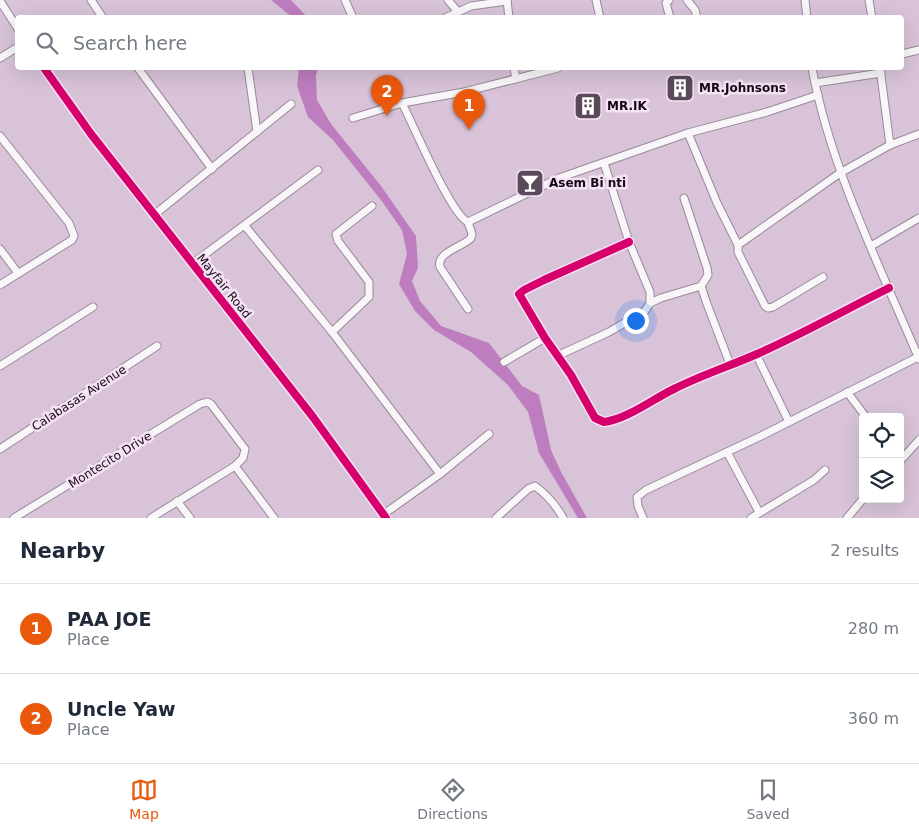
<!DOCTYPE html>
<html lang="en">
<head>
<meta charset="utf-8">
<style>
  body { margin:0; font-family:"DejaVu Sans",sans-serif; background:#f6f6f7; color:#1f2937 }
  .controls { position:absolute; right:15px; bottom:15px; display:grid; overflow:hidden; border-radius:5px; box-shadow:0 5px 20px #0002 }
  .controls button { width:45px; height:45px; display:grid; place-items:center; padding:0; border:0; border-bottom:1px solid #e0e1e3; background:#fff; color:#1f2937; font:25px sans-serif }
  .you { position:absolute; left:635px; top:320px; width:18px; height:18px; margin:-12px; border:4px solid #fff; border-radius:50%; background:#1a73e8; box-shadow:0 0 0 8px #1a73e833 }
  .badge { display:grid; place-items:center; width:32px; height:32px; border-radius:50%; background:#ea580c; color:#fff; font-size:16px; font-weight:700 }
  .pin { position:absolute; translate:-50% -41px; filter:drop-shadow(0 1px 2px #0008) }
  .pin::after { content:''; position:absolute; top:26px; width:18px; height:15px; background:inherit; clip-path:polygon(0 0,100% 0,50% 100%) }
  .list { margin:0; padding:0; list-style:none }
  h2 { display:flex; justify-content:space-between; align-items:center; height:65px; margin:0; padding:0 20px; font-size:21px }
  h2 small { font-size:16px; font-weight:400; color:#747a83 }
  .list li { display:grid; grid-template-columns:32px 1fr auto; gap:15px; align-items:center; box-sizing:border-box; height:90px; padding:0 20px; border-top:1px solid #e0e1e3 }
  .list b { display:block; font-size:19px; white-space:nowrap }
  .list p { margin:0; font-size:16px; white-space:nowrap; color:#747a83 }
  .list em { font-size:16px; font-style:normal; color:#747a83 }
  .icon { flex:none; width:28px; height:28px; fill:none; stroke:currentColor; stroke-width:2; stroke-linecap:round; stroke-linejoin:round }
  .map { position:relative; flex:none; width:919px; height:518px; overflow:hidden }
  .search { position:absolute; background:#fff; box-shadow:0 5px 20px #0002; left:15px; right:15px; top:15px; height:55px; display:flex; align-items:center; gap:12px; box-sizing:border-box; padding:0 18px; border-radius:5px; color:#747a83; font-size:19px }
  .sheet { height:245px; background:#fff }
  nav { display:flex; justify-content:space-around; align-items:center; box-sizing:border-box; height:70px; border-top:1px solid #e0e1e3; background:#fff; font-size:14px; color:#747a83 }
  nav a { display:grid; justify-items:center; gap:2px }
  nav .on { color:#ea580c }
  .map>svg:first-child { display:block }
</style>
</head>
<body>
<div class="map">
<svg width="919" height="518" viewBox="0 0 919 518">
  <rect width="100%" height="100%" fill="#d8c3d8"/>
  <g fill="#bd7dbe">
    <path d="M271 0H291L307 17H292Z"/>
    <path d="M299 68H318L316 75 317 100 331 124 381 186 416 236 418 268 412 281 420 301 441 326 489 343 522 386 539 395 551 450 561 472 587 518H578L539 453 528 412 508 385 471 352 434 330 415 311 399 284 407 254 402 230 381 200 333 140 308 117 297 86Z"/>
  </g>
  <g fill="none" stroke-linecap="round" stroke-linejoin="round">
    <defs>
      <g id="minor">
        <path d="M91 0 103 18"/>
        <path d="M345 0 353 18"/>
        <path d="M448 0 458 12"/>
        <path d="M507 0 509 18"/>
        <path d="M596 0 600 18"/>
        <path d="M669 0 666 3 670 18"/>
        <path d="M687 0 695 10 697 18"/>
        <path d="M805 0 807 18"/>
        <path d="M869 0 872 18"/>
        <path d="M0 1 18 29"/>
        <path d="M445 18 471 6 507 1"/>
        <path d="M902 54 919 50"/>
        <path d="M0 58 18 47"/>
        <path d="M44 68 91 134 313 417 386 518"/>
        <path d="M138 68 212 169"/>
        <path d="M248 68 257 132"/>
        <path d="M514 68 516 79"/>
        <path d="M812 68C831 170 879 264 919 359"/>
        <path d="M880 68 890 145"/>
        <path d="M815 83 881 73"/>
        <path d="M353 118 402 103"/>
        <path d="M688 133 717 203 738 245"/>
        <path d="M0 136 69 223 74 236 72 240 0 285"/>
        <path d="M604 163 629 242 650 292V303"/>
        <path d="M154 215 291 104"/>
        <path d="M468 222 559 178 688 133 767 112 818 95"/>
        <path d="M245 226 332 332 440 474"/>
        <path d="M629 242 544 280 524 290 519 294 545 338 571 375 595 418 604 422C628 419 654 398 676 388 702 375 730 366 757 354 802 334 845 310 889 288"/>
        <path d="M871 246 919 218"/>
        <path d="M0 249 18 273"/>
        <path d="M192 264 318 170"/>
        <path d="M823 277 773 307 768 308 765 306 738 252V245L840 173 890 145 919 134"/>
        <path d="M701 286 707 304 730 364"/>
        <path d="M468 309 440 267C436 252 463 247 471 238L472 234 468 222C451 215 413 124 402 103L464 92 558 68"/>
        <path d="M332 332 369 297V282L338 241 336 234 372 206"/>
        <path d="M756 354 789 422"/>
        <path d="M557 356 609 332 645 311 650 303 661 298 701 286 708 275 707 268 684 198"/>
        <path d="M504 362 545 338"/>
        <path d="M0 366 93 307"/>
        <path d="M847 392 866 417"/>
        <path d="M0 449 157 346"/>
        <path d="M727 452 759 512"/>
        <path d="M900 461 919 440"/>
        <path d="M235 466 274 518"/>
        <path d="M177 501 190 518"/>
        <path d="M384 514 440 474 489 434"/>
        <path d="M14 518 200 404 207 402 211 404 245 449 243 458 235 466 151 518"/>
        <path d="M496 518 528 489 535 486C547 495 556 505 563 518"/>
        <path d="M643 518 638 506 637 497 646 490 761 436 918 357"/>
        <path d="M751 518 814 480 825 470"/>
        <path d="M847 518 863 499"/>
      </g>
    </defs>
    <use href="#minor" stroke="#998999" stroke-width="9"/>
    <use href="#minor" stroke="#f9f6f9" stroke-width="7"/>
    <defs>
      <g id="cycleway">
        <path d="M44 68 91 134 313 417 386 518"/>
        <path d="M629 242 544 280 524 290 519 294 545 338 571 375 595 418 604 422C628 419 654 398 676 388 702 375 730 366 757 354 802 334 845 310 889 288"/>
      </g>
    </defs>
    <use href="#cycleway" stroke="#f6e2f5" stroke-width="11"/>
    <use href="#cycleway" stroke="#d6006c" stroke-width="8"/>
  </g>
  <defs>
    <symbol id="building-square" viewBox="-11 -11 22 22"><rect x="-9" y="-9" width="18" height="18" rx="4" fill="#594959" stroke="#f6e2f5"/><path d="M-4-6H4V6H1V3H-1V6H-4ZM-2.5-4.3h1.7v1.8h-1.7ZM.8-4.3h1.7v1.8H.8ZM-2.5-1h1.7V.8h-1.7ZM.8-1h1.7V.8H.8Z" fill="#fff"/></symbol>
    <symbol id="bar-square" viewBox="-11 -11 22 22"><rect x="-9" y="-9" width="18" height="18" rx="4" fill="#594959" stroke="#f6e2f5"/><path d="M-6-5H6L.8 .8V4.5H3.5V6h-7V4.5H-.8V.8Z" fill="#fff"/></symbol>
  </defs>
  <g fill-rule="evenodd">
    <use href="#building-square" x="664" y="72" width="32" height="32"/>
    <use href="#building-square" x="572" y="90" width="32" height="32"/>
    <use href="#bar-square" x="514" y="167" width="32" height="32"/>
  </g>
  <g text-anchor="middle" stroke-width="5" stroke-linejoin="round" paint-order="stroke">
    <g font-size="12" font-weight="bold" fill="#150815" stroke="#f6e2f5" text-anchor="start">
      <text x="699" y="92">MR.Johnsons</text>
      <text x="607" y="110">MR.IK</text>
      <text x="549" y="187">Asem Bi nti</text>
    </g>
    <g font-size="12" fill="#150815" stroke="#f6e2f5">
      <text transform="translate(224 286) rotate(51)" y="4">Mayfair Road</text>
      <text transform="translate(79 398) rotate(-33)" y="4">Calabasas Avenue</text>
      <text transform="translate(110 460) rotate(-32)" y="4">Montecito Drive</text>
    </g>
  </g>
</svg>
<div class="controls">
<button><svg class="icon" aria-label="locate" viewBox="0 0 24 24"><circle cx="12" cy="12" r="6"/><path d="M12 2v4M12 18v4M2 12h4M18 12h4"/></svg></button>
<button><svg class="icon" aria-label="layers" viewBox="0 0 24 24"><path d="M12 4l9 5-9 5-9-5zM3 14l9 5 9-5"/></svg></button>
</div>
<div class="you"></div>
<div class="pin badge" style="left:469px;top:130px">1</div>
<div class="pin badge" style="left:387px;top:116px">2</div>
<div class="search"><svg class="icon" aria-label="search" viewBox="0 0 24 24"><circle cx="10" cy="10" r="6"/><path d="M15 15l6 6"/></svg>Search here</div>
</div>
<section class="sheet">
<h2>Nearby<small>2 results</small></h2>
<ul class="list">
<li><span class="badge">1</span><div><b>PAA JOE</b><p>Place</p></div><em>280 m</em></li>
<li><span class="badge">2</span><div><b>Uncle Yaw</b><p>Place</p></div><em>360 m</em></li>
</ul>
</section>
<nav>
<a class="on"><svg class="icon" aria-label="map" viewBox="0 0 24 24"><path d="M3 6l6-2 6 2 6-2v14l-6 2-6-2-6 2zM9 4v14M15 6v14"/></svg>Map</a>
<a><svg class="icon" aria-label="directions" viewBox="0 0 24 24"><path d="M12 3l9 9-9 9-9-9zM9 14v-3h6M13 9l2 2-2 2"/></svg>Directions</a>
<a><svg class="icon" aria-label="saved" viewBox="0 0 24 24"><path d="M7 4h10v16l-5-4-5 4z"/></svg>Saved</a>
</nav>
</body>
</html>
